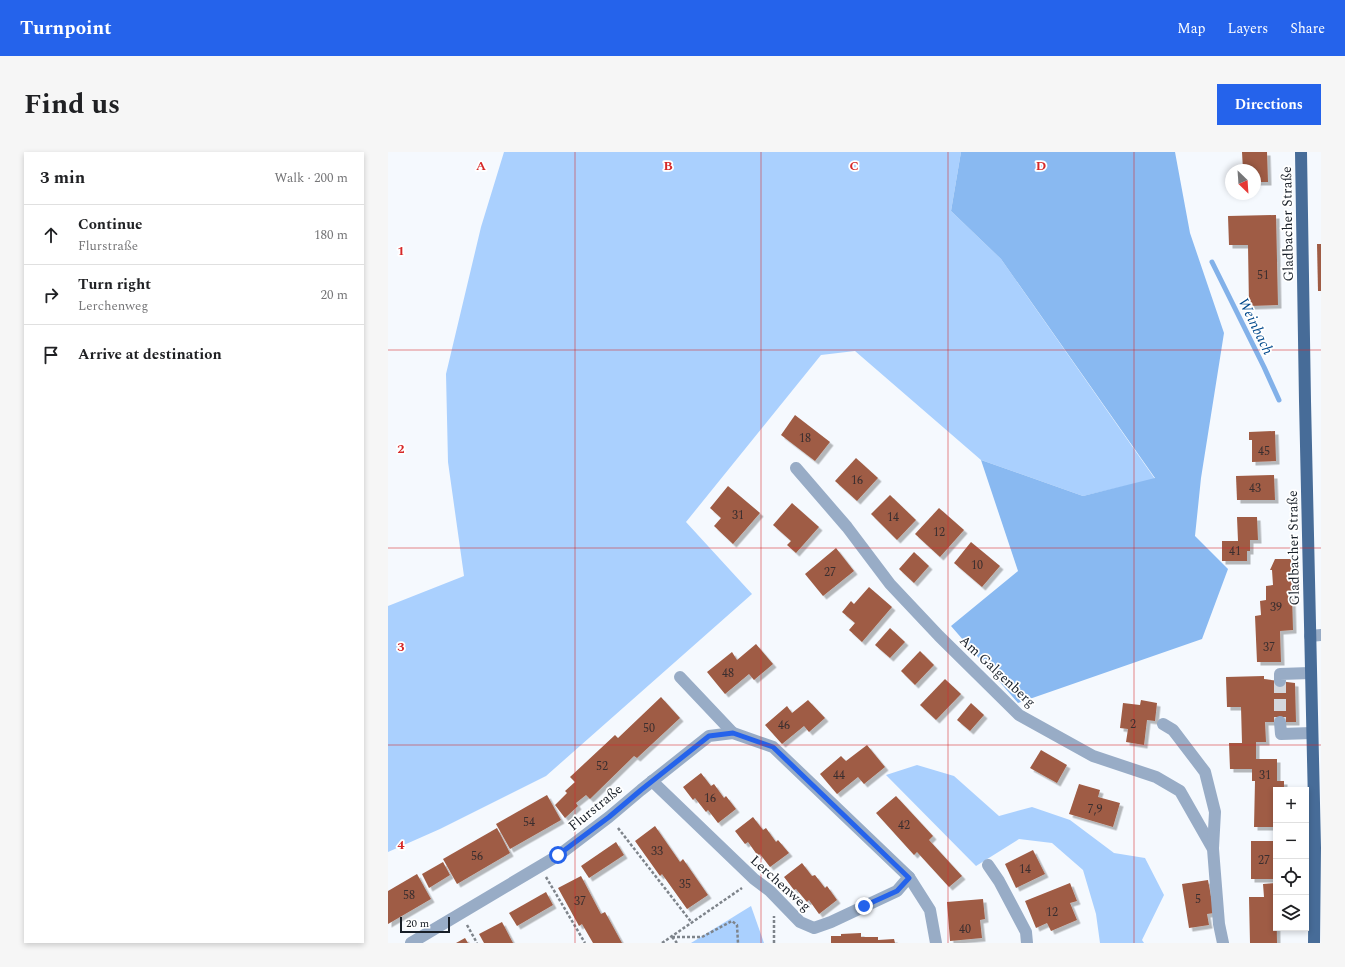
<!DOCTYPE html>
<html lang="en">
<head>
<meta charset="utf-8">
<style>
  body { margin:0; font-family:Spectral,serif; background:#f6f6f6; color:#202124 }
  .controls { position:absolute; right:12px; bottom:12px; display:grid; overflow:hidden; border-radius:0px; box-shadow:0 2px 6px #0003 }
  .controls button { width:36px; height:36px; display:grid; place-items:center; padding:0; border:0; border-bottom:1px solid #e0e0e0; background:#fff; color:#202124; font:20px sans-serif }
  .compass { position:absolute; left:837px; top:12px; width:36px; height:36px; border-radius:50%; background:#fff; box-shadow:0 2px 6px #0003; rotate:155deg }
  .scale { position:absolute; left:12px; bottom:10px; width:50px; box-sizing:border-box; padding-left:4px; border:2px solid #181f28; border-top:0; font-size:11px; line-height:14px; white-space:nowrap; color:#181f28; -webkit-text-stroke:3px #fff; paint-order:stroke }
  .stop { position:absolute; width:12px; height:12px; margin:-9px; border:3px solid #2563eb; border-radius:50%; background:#fff }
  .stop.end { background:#2563eb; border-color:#fff; box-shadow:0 1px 4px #0008 }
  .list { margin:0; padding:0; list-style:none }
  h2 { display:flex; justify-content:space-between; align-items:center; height:52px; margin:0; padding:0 16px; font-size:17px }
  h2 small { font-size:13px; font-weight:400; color:#757577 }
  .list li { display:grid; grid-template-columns:26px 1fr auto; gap:12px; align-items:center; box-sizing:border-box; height:60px; padding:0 16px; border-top:1px solid #e0e0e0 }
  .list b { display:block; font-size:15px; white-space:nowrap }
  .list p { margin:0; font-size:13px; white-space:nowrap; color:#757577 }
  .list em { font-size:13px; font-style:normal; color:#757577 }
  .icon { flex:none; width:22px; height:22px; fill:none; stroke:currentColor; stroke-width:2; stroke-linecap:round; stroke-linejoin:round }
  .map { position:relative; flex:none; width:933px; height:791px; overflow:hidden; border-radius:0px }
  header { display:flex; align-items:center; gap:24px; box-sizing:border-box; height:56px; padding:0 20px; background:#2563eb; color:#fff }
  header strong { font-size:19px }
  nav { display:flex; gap:22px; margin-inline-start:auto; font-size:14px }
  .intro { display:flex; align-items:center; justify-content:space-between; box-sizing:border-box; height:96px; padding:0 24px }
  h1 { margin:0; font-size:28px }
  .button { padding:10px 18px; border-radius:0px; background:#2563eb; color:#fff; font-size:14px; font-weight:700 }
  main { display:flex; gap:24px; padding:0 24px }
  aside { flex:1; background:#fff; border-radius:0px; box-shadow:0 2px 6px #0003 }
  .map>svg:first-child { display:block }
</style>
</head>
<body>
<header>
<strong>Turnpoint</strong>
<nav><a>Map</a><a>Layers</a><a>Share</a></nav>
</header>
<div class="intro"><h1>Find us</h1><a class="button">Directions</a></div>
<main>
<aside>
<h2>3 min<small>Walk · 200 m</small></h2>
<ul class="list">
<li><svg class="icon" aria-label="ahead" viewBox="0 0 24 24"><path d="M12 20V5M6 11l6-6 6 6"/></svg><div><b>Continue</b><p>Flurstraße</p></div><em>180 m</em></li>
<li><svg class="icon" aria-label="right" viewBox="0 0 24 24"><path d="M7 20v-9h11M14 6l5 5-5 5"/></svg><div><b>Turn right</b><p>Lerchenweg</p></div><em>20 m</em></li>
<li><svg class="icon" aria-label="arrive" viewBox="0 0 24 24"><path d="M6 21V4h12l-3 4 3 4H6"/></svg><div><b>Arrive at destination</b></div></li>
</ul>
</aside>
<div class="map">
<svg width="933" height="791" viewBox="0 0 933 791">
  <defs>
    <filter id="shadow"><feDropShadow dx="3.5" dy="3.5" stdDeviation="0" flood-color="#0004"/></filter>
  </defs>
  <rect width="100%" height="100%" fill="#f5f9fe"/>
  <g fill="#aad0fe">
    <path d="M116 0H573L563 59 613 107 767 327 695 344 593 308 467 199 433 203 298 370 364 442 158 624 52 677 0 700V454L76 424 60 310 58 222 93 75Z"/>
    <path d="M529 613 566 624 611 664 644 655 682 668 726 701 757 706 776 743 754 788 756 791H712L708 762 695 718 664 691 631 687 588 714 498 623Z"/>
    <path d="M363 754 376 791H303Z"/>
  </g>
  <path fill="#89b9f1" d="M573 0H787L802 81 836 181 813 326 807 384 840 417 814 487 630 551 563 474 630 419 593 308 695 344 767 326 613 107 563 59Z"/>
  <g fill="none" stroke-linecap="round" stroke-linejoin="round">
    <path stroke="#82b1e9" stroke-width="5" d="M824 110 876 215 891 248"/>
  </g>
  <g fill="#9f5c44" filter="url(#shadow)">
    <path d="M854 0H879L880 30H867V18H855Z"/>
    <path d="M888 63 890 153 861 154 860 93H841L840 64Z"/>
    <path d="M929 92H933V139H930Z"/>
    <path d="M407 263 442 290 427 309 393 283Z"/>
    <path d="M887 279 888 309 864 310V288H861V280Z"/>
    <path d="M468 306 490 326 469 349 447 329Z"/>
    <path d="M886 323 887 348H849L848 324Z"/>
    <path d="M340 334 372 361 345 392 326 374 333 366 322 356Z"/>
    <path d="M502 343 528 368 509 388 483 362Z"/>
    <path d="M404 351 431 375 408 401 399 393 403 389 385 373Z"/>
    <path d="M551 356 576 378 552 405 527 382Z"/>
    <path d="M849 365H869L870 388H862V399H859V409H834V389H850Z"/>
    <path d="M583 390 612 414 594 435 566 411Z"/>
    <path d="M448 396 466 419 435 444 417 422Z"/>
    <path d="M526 400 541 414 526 431 511 417Z"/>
    <path d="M887 407H903L905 478 892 479 893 510H869L867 464 873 463 872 449 878 448V434L885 433 884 418H882Z"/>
    <path d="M481 435 504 455 474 490 461 478 467 471 454 460 463 449 466 452Z"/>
    <path d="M502 476 517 490 502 506 487 493Z"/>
    <path d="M368 492 385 512 366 528 361 522 337 542 319 520 344 500 349 508Z"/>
    <path d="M532 499 546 513 527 533 513 519Z"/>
    <path d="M876 524V527L907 531 908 570H877L878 590H868V607H889V629H896V638H888V675H866L867 629H864V617H842L841 591H854L853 555H839L838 525Z"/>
    <path d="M557 527 573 542 548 568 532 553Z"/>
    <path d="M273 545 292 566 249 606 246 604 202 647 198 643 188 651 190 654 177 666 167 653 179 641 177 639 187 630 182 625 227 583 230 586Z"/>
    <path d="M420 548 437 566 421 580 416 574 394 592 377 573 399 554 404 561Z"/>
    <path d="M753 548 769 551 767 569 759 568 756 593 738 590 740 577 732 576 735 551 752 553Z"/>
    <path d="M583 551 596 563 582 579 569 568Z"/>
    <path d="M479 593 497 615 476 632 470 625 449 642 432 622 453 604 458 609Z"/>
    <path d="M653 598 679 613 669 631 642 616Z"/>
    <path d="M313 621 323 634 326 632 336 646 338 644 348 657 330 671 320 658 318 660 307 646 305 648 295 635Z"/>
    <path d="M691 632 712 638 710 645 732 651 725 675 681 662Z"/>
    <path d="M159 643 173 668 122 697 108 672Z"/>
    <path d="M508 644 545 684 541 688 574 724 561 735 529 700 526 703 488 661Z"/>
    <path d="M365 665 375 678 378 676 388 690 390 688 401 701 382 715 372 702 370 704 360 690 357 692 347 679Z"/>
    <path d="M267 674 292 710 295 707 320 743 299 757 274 722 272 724 247 689Z"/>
    <path d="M109 676 122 701 69 732 55 707Z"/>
    <rect x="863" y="689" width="25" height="38"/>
    <path d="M228 690 236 703 201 726 193 714Z"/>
    <path d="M645 698 657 722 628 736 617 712Z"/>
    <path d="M55 710 62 723 41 736 34 722Z"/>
    <path d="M414 711 424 724 427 723 437 736 439 734 449 748 431 762 421 748 419 750 408 737 406 738 396 725Z"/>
    <path d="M29 722 43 747 0 772V739Z"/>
    <path d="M193 724 213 762 217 760 234 791H205L194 772 191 774 170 736Z"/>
    <path d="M820 728 826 761 819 762 821 773 801 776 794 732Z"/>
    <path d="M682 731 689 749 682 751 689 768 663 779 659 771 648 776 637 749Z"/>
    <path d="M888 731 889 791H862L861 745H876L875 732Z"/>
    <path d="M158 740 165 753 129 774 121 761Z"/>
    <path d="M595 747 597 767 592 768 594 786 562 789 559 750Z"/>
    <path d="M114 770 125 791H96L91 782Z"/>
    <path d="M473 781V785H490V788L506 787 507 791H443V784H453V782Z"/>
    <path d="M77 786 80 791H68Z"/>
  </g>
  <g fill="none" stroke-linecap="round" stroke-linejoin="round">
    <path stroke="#d4d8de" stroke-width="12" stroke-dasharray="12 6" stroke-linecap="butt" d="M892 529V570"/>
    <g stroke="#7e848b" stroke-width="2.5" stroke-dasharray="3 2" stroke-linecap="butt">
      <path d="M230 676 304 771"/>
      <path d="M158 725 197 791"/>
      <path d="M79 773 89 791"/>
      <path d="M284 785H314L344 769 349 773 350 791"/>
      <path d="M284 785 289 791"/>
      <path d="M274 791 354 736"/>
      <path d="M386 791V764"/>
    </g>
    <g stroke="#98acc6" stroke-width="12">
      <path d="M408 316 459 375 502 432 551 484 631 563 705 604 768 625 792 639 825 697 831 772 835 791"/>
      <path d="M922 484 933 483"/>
      <path d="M292 525 345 581"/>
      <path d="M892 529V522L922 521"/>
      <path d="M892 570 893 582 924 581"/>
      <path d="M775 572 785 578 817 620 827 660 825 696"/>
      <path d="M264 629 366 727 382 739 412 770 426 776 443 770 509 739 521 725"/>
      <path d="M600 713 611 729 638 780 639 791"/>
      <path d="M23 791 171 703 221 665 253 638 321 584 345 581 385 595 521 725 542 758 548 791"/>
    </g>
    <path stroke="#476c98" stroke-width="12" d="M913 0 917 249 927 696 926 791"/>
  </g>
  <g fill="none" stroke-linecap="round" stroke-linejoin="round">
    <path stroke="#2563eb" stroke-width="5" d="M170 703 221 665 253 638 321 584 345 581 385 595 521 726 509 739 476 754"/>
  </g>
  <path fill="none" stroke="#d62828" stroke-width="1" stroke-opacity="0.55" d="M187 0V791M373 0V791M560 0V791M746 0V791M0 198H933M0 396H933M0 593H933"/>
  <g text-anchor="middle" stroke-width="3.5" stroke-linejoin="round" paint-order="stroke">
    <g font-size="12" fill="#3a2e2f">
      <text x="875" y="127">51</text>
      <text x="417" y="290">18</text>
      <text x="876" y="303">45</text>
      <text x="469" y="332">16</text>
      <text x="867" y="340">43</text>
      <text x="350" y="367">31</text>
      <text x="505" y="369">14</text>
      <text x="551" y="384">12</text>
      <text x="847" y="403">41</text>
      <text x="589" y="417">10</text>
      <text x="442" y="424">27</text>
      <text x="888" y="459">39</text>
      <text x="881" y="499">37</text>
      <text x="340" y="525">48</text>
      <text x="745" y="576">2</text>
      <text x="396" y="577">46</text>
      <text x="261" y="580">50</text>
      <text x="214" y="618">52</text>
      <text x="451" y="627">44</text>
      <text x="877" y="627">31</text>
      <text x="322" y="650">16</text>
      <text x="707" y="661">7,9</text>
      <text x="141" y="674">54</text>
      <text x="516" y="677">42</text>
      <text x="269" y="703">33</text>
      <text x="89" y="708">56</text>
      <text x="876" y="712">27</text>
      <text x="637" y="721">14</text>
      <text x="297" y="736">35</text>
      <text x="21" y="747">58</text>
      <text x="810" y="751">5</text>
      <text x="192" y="753">37</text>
      <text x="664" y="764">12</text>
      <text x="577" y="781">40</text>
    </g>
    <g font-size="14" fill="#181f28" stroke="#fff">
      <text transform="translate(899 72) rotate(-91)" y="5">Gladbacher Straße</text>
      <text transform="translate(905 396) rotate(-91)" y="5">Gladbacher Straße</text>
      <text transform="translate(610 519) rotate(43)" y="5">Am Galgenberg</text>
      <text transform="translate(207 655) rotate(-39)" y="5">Flurstraße</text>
      <text transform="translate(393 731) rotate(42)" y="5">Lerchenweg</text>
    </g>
    <g font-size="15" font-style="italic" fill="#034a8c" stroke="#fff">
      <text transform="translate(868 174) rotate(64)" y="5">Weinbach</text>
    </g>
  </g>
  <g font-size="13" text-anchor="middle" font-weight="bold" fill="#d62828" stroke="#fff" stroke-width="3.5" stroke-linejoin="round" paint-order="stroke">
    <text x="93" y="18">A</text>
    <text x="280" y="18">B</text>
    <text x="466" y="18">C</text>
    <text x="653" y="18">D</text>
    <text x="13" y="103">1</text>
    <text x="13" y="301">2</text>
    <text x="13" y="499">3</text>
    <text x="13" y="697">4</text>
  </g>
</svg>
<div class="controls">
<button>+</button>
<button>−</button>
<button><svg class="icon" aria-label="locate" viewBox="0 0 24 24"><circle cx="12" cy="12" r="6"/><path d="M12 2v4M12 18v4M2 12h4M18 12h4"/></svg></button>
<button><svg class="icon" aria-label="layers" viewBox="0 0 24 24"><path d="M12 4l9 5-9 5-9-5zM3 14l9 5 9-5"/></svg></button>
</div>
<svg class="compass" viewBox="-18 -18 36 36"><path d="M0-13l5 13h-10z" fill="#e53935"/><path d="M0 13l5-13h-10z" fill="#757577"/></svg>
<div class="scale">20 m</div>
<div class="stop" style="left:170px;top:703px"></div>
<div class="stop end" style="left:476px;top:754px"></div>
</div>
</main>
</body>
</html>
